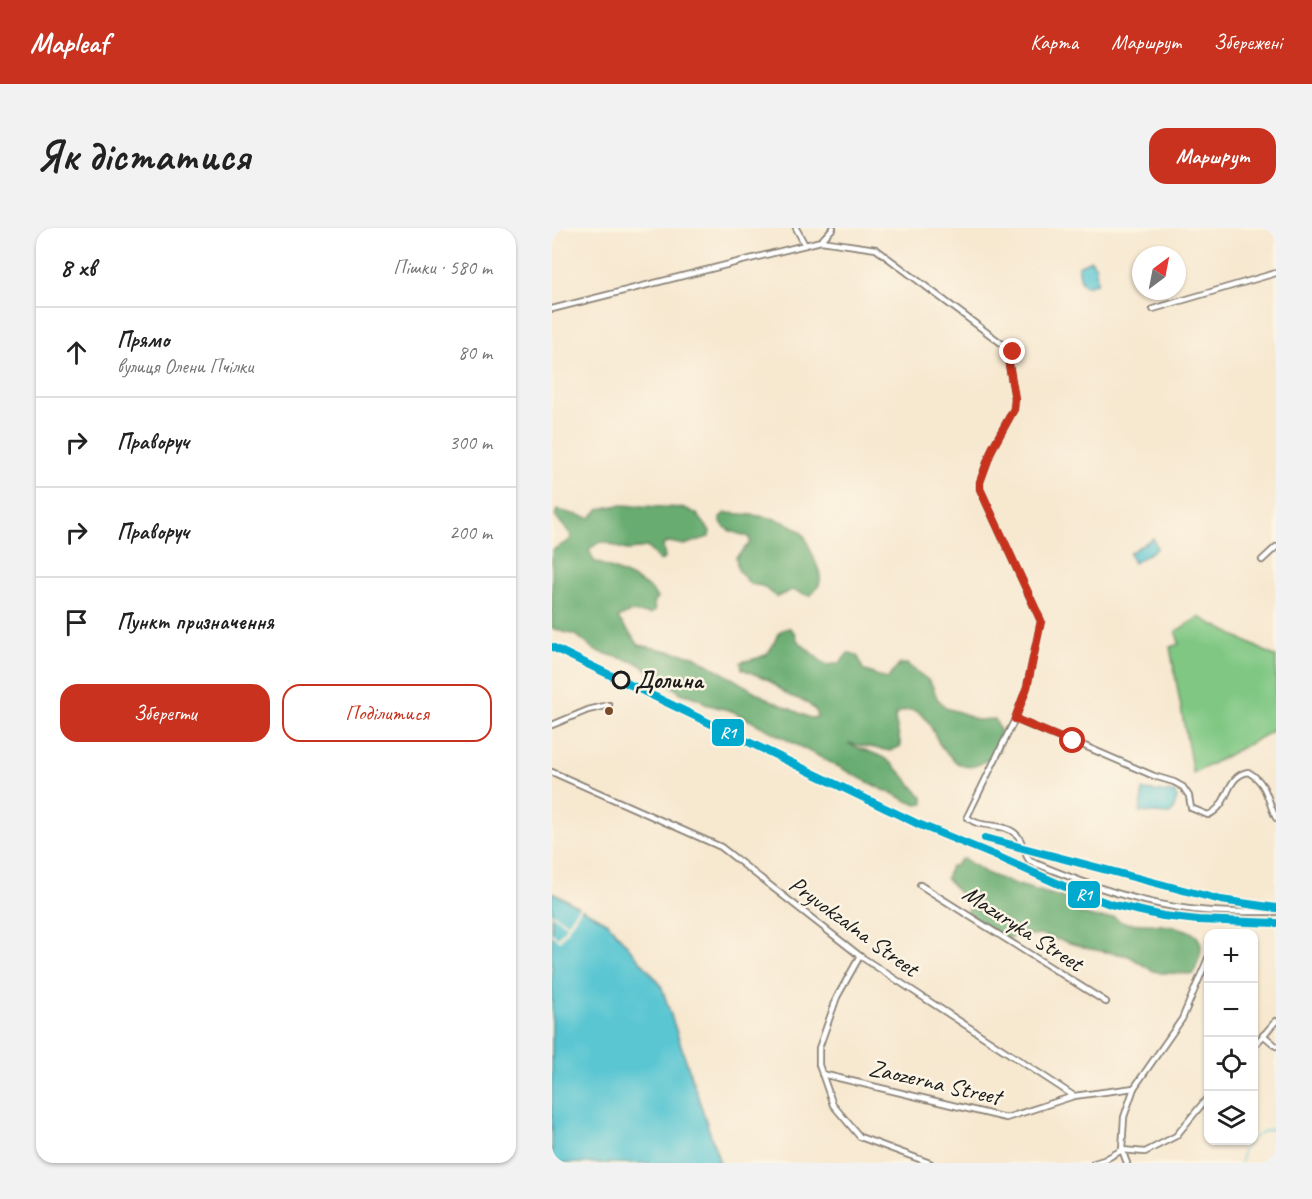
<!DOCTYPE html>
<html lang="uk">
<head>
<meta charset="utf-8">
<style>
  body { margin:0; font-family:Caveat,sans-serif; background:#f2f2f2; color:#222 }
  .controls { position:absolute; right:18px; bottom:18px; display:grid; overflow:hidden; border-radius:12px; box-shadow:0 2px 4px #0004 }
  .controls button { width:54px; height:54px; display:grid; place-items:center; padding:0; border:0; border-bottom:2px solid #e0e0e0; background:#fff; color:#222; font:30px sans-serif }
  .compass { position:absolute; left:580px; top:18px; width:54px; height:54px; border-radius:50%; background:#fff; box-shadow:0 2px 4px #0004; rotate:32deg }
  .stop { position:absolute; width:18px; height:18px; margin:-14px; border:4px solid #c8321e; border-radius:50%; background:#fff }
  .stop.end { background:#c8321e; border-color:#fff; box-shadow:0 2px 6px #0008 }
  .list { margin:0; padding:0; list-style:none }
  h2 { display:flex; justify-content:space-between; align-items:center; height:78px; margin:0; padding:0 24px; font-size:26px }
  h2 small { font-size:20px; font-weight:400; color:#767676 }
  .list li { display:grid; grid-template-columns:39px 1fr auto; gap:18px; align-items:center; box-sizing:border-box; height:90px; padding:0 24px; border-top:2px solid #e0e0e0 }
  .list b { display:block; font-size:22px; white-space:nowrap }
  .list p { margin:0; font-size:20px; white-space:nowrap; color:#767676 }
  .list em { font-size:20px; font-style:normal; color:#767676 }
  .actions { display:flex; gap:12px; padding:18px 24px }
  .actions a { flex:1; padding:14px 0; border:2px solid #c8321e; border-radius:18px; text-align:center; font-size:21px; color:#c8321e }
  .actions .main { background:#c8321e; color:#fff }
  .icon { flex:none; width:33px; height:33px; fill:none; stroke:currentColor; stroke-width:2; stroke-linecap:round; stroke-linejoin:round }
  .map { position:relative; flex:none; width:724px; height:935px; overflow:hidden; border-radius:18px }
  header { display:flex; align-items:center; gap:36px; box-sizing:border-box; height:84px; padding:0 30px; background:#c8321e; color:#fff }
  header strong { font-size:28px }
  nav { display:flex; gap:33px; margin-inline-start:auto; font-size:21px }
  .intro { display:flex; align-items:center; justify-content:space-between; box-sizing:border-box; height:144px; padding:0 36px }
  h1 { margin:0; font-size:42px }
  .button { padding:15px 27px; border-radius:18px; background:#c8321e; color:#fff; font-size:21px; font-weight:700 }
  main { display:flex; gap:36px; padding:0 36px }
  aside { flex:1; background:#fff; border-radius:18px; box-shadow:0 2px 4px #0004 }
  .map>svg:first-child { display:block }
</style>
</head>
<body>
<header>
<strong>Mapleaf</strong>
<nav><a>Карта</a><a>Маршрут</a><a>Збережені</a></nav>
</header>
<div class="intro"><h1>Як дістатися</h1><a class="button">Маршрут</a></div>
<main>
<aside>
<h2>8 хв<small>Пішки · 580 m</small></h2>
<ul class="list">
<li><svg class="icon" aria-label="ahead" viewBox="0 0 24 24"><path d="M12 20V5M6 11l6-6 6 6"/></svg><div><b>Прямо</b><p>вулиця Олени Пчілки</p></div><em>80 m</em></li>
<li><svg class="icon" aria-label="right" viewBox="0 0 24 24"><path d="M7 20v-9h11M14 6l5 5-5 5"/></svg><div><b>Праворуч</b></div><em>300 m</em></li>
<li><svg class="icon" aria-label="right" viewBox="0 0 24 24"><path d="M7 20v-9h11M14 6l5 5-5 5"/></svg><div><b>Праворуч</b></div><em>200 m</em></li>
<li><svg class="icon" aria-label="arrive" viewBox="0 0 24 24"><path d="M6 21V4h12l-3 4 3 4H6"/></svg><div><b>Пункт призначення</b></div></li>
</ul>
<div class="actions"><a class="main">Зберегти</a><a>Поділитися</a></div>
</aside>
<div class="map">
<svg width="724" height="935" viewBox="0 0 724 935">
  <rect width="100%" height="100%" fill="#fcf5e5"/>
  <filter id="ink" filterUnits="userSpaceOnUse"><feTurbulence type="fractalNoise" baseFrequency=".0167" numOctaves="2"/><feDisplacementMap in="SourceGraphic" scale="12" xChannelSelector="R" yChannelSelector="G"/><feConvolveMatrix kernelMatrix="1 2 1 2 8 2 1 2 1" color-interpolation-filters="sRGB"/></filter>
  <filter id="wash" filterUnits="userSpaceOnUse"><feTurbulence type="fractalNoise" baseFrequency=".008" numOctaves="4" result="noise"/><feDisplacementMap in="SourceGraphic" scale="24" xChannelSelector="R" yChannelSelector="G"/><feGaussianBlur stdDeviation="1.35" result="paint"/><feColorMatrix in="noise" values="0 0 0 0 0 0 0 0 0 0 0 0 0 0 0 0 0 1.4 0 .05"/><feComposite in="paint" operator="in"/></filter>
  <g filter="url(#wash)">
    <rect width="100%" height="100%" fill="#f7e8d0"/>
    <path fill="#7fc783" stroke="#4e7250" stroke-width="1.5" d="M647 389 724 429V501L641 546 618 419 627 416 624 403Z"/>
    <g fill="#67ac71" stroke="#426446" stroke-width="1.5">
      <path d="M67 277 133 280 145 286 158 303 157 309 132 317 117 314 111 317 113 330 108 333 95 319C90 319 82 322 76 322 58 320 54 305 37 322L42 333C58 341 98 353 105 370L102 376 103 383 98 386 78 384 66 390 87 417 142 428 212 469 258 490 265 489 264 483 254 474 236 467 215 451 190 441 189 434C196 432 206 431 213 427 225 419 221 401 238 400L243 405 245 412 270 434 276 437 288 435 296 425C307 425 308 432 311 442L335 451 348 436H355L360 440 376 452 380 457 385 470 394 480 413 486 424 492 443 491 448 503 447 523C429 538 413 548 396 526 392 522 387 517 385 511 379 500 374 483 358 482 354 482 349 484 345 485L343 491 349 518 338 523 296 515C308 522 324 524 335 532 350 542 358 558 371 569L372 576C357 578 345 565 331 562L180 483 153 476 148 471 129 465 86 435 44 423 24 407 11 404 0 400V322L17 313 20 308 3 288 5 282 38 290 47 281Z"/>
      <path d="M173 285C195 286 240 288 253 309 257 317 260 327 264 335 271 351 270 357 258 368L240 362 225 369 210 358 198 356 186 342 184 329 198 315 197 309C185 305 169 303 168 289Z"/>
      <path d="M412 631 434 645 459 655 512 670 521 676 524 683C535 689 551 692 562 689 566 692 570 695 574 695 591 697 649 693 649 719 650 727 644 738 642 746L609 745 599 742 577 728 538 721 490 707H469L455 711 415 686 418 678 394 650 399 638H403L408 632Z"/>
    </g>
    <g fill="#5ac6d2" stroke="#3b7177" stroke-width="1.5">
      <path d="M539 32 544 39 545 55 533 58 529 53 526 38Z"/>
      <path d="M601 310 605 320 582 335 577 325Z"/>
      <path d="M591 562 623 565 625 570 621 583 617 586 588 584Z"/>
      <path d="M0 664 56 695 109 757 168 935H0Z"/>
    </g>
    <path fill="#f7e8d0" d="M28 676 31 678 8 713 0 708V705L6 709 15 697 0 687V685L16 695Z"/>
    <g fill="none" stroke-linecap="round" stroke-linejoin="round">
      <g stroke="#5ac6d2" stroke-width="1.5">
        <path d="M702 910 710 904 724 900"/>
        <path d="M689 935 691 920 698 912"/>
      </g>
    </g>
  </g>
  <g filter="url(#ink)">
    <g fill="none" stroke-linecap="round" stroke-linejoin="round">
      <defs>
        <g id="minor">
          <path d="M244 0 253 17"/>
          <path d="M269 13 281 0"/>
          <path d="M0 81 269 13 324 21 461 124"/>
          <path d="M601 81 724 45"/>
          <path d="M454 119 463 171 462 181 440 221 428 254V261L489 393 475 459 463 491 415 589C428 602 451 593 465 607 472 614 471 626 478 633 524 652 573 671 623 679 656 685 690 684 724 684"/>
          <path d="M710 332 724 319"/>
          <path d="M463 491 506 509 521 513 602 548 622 554 631 559 637 568 639 580 656 587C679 577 672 549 696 544 716 555 715 573 724 590"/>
          <path d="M0 497 36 482 57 477"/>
          <path d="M0 544 169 619 308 728 522 868 582 860"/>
          <path d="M368 657 554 774"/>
          <path d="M308 728 285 769 267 820V837L281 877 308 909 378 935"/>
          <path d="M711 807 724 818"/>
          <path d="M702 818 724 793"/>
          <path d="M270 846 454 890 522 868"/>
          <path d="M570 922 593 924 624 908 656 869"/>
          <path d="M542 935 552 932 570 922"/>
          <path d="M575 935 570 922 572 889 582 860 630 791 656 730"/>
        </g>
      </defs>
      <use href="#minor" stroke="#8a8276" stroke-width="8"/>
      <use href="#minor" stroke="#fff" stroke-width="4.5"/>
      <defs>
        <g id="rail-1">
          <path d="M0 419 366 596 444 628 518 661 558 676 611 688 646 692 724 695"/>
          <path d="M433 610 669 672 724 680"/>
        </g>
      </defs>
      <use href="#rail-1" stroke="#fcf5e5" stroke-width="12"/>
      <use href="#rail-1" stroke="#00a9ce" stroke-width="8"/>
    </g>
  </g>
  <g fill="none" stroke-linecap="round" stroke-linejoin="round" filter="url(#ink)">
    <path stroke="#c8321e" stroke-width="8" d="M461 124 454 119 463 171 462 181 440 221 428 254V261L489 393 475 459 463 491 506 509 521 513"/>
  </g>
  <circle fill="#fcf5e5" stroke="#1c1c1c" stroke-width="3" cx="69" cy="452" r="8"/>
  <circle fill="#7a4b2a" stroke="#fcf5e5" stroke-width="2" cx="57" cy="483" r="5"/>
  <g text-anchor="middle" stroke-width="5" stroke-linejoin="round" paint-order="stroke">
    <g font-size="24" font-weight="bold" fill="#1c1c1c" stroke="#fcf5e5" text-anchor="start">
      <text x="83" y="460">Долина</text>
    </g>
    <g font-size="24" fill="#1c1c1c" stroke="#fcf5e5">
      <text transform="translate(302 698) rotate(36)" y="8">Pryvokzalna Street</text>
      <text transform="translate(471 700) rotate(33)" y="8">Mazuryka Street</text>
      <text transform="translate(383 854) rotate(13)" y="8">Zaozerna Street</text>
    </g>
  </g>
  <g stroke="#fcf5e5" stroke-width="2">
    <rect x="159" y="490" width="34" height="29" rx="6" fill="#00a9ce"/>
    <rect x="515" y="652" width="34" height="29" rx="6" fill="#00a9ce"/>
  </g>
  <g font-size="16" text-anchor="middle" font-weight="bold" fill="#fff">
    <text x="176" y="510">R1</text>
    <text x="532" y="672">R1</text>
  </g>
</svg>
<div class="controls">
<button>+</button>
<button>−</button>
<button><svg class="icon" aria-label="locate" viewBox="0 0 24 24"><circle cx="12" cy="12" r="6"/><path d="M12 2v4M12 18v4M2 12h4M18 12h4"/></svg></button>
<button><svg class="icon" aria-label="layers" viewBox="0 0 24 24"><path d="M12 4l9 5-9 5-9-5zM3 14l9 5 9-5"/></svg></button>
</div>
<svg class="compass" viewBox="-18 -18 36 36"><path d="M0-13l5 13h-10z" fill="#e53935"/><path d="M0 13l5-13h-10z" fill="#767676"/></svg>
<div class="stop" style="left:521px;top:513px"></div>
<div class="stop end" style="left:461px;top:124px"></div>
</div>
</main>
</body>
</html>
